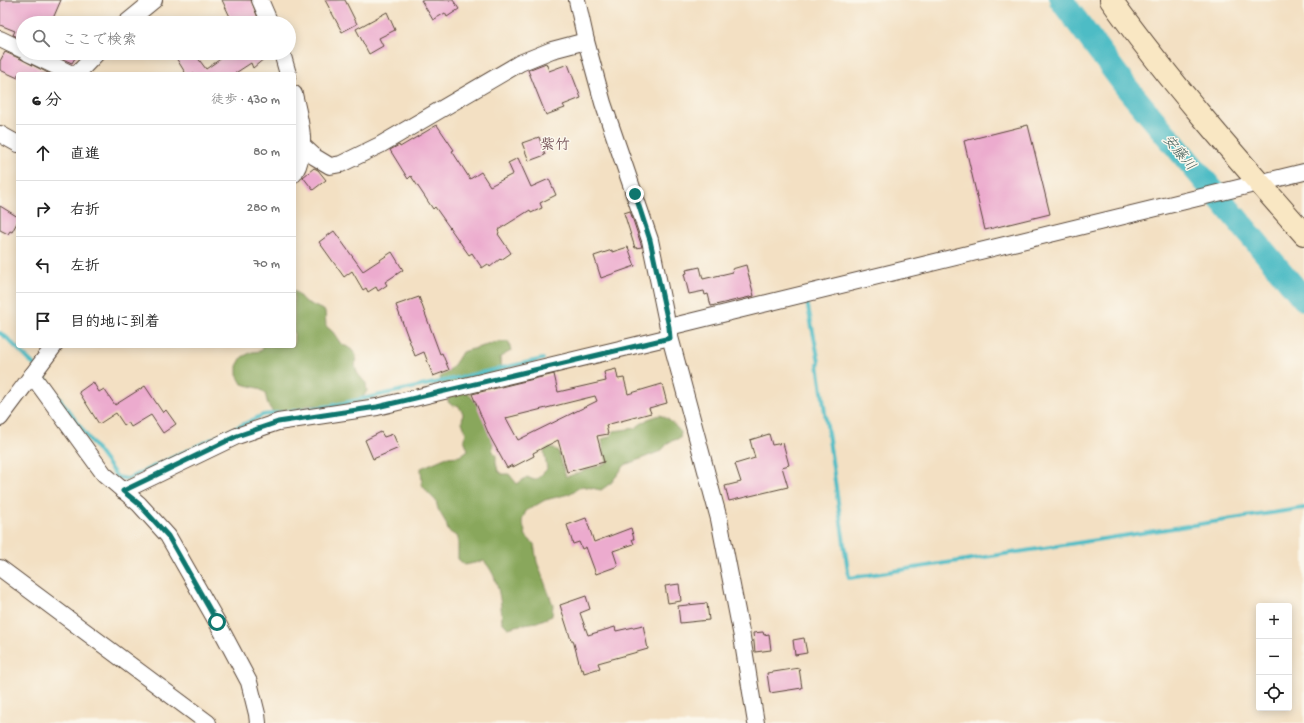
<!DOCTYPE html>
<html lang="ja">
<head>
<meta charset="utf-8">
<style>
  body { margin:0; font-family:"Gochi Hand","Klee One",sans-serif; background:#f6f6f6; color:#222 }
  .controls { position:absolute; right:12px; bottom:12px; display:grid; overflow:hidden; border-radius:4px; box-shadow:0 2px 10px #0003 }
  .controls button { width:36px; height:36px; display:grid; place-items:center; padding:0; border:0; border-bottom:1px solid #e0e0e0; background:#fff; color:#222; font:20px sans-serif }
  .stop { position:absolute; width:12px; height:12px; margin:-9px; border:3px solid #0f766e; border-radius:50%; background:#fff }
  .stop.end { background:#0f766e; border-color:#fff; box-shadow:0 1px 4px #0008 }
  .list { margin:0; padding:0; list-style:none }
  h2 { display:flex; justify-content:space-between; align-items:center; height:52px; margin:0; padding:0 16px; font-size:17px }
  h2 small { font-size:13px; font-weight:400; color:#767676 }
  .list li { display:grid; grid-template-columns:26px 1fr auto; gap:12px; align-items:center; box-sizing:border-box; height:56px; padding:0 16px; border-top:1px solid #e0e0e0 }
  .list b { display:block; font-size:15px; white-space:nowrap }
  .list em { font-size:13px; font-style:normal; color:#767676 }
  .icon { flex:none; width:22px; height:22px; fill:none; stroke:currentColor; stroke-width:2; stroke-linecap:round; stroke-linejoin:round }
  .map { position:relative; flex:none; width:1304px; height:723px; overflow:hidden }
  .search { position:absolute; background:#fff; box-shadow:0 2px 10px #0003; left:16px; top:16px; width:280px; height:44px; display:flex; align-items:center; gap:10px; box-sizing:border-box; padding:0 14px; border-radius:22px; color:#767676; font-size:15px }
  .panel { position:absolute; background:#fff; box-shadow:0 2px 10px #0003; left:16px; top:72px; width:280px; height:276px; border-radius:4px }
  .map>svg:first-child { display:block }
</style>
</head>
<body>
<div class="map">
<svg width="1304" height="723" viewBox="0 0 1304 723">
  <rect width="100%" height="100%" fill="#fbf7ec"/>
  <filter id="ink" filterUnits="userSpaceOnUse"><feTurbulence type="fractalNoise" baseFrequency=".025" numOctaves="2"/><feDisplacementMap in="SourceGraphic" scale="8" xChannelSelector="R" yChannelSelector="G"/><feConvolveMatrix kernelMatrix="1 2 1 2 8 2 1 2 1" color-interpolation-filters="sRGB"/></filter>
  <filter id="wash" filterUnits="userSpaceOnUse"><feTurbulence type="fractalNoise" baseFrequency=".012" numOctaves="4" result="noise"/><feDisplacementMap in="SourceGraphic" scale="16" xChannelSelector="R" yChannelSelector="G"/><feGaussianBlur stdDeviation="0.9" result="paint"/><feColorMatrix in="noise" values="0 0 0 0 0 0 0 0 0 0 0 0 0 0 0 0 0 1.4 0 .05"/><feComposite in="paint" operator="in"/></filter>
  <g filter="url(#wash)">
    <rect width="100%" height="100%" fill="#f3e0c3"/>
    <g fill="#89a75b" stroke="#62683c">
      <path d="M294 290 304 301 325 311 326 326 333 332 341 344 350 348 356 355C354 370 356 373 366 383L367 391 359 403 337 408 313 405 304 406 297 413 276 417 268 405 265 393 258 388 242 384 237 375V366L242 357 252 352 261 351 262 346H294Z"/>
      <path d="M498 342H509L511 351 500 357 501 373 467 392 482 410 494 441C491 448 492 450 496 456V463L498 471 502 474H509L517 484 527 477 534 480 538 478 547 469 544 451 550 447 558 451 566 477 607 463 603 448 602 439 609 437 614 431 635 428 648 419 660 415C669 418 674 425 681 432L680 438 669 442 661 451 625 465 611 483 601 490 582 486 569 494 545 500 526 511 522 520 526 536 534 544 537 562 553 605 552 616 537 622 524 624 508 628 502 622C501 601 499 577 484 561L465 565 458 559V537L448 531 446 523 438 509 436 501 429 494 422 485 421 468 447 457 460 456 468 450 464 439 466 433 462 422 463 413 458 405 453 406 448 402C450 393 442 386 440 377 451 371 456 362 462 352Z"/>
    </g>
    <g fill="none" stroke-linecap="round" stroke-linejoin="round">
      <g stroke="#4dbcc5" stroke-width="4">
        <path d="M798 304 807 302 819 362 818 364 849 578 1304 508"/>
        <path d="M0 333 7 338 34 365"/>
        <path d="M40 372 117 477 127 479 263 415 330 406 543 359"/>
      </g>
      <path stroke="#4dbcc5" stroke-width="24" d="M1061 0 1127 88 1304 299"/>
    </g>
    <g id="blocks">
      <g fill="#ecabce" fill-rule="evenodd">
        <path d="M0 0H61L51 23H23V33L18 31V37L13 35 15 31 0 25Z"/>
        <path d="M222 0H251L260 23H233Z"/>
        <path d="M325 0H345L357 24 342 32Z"/>
        <path d="M421 0H453L459 9 447 17 445 13 433 20Z"/>
        <path d="M387 12 395 30 379 38 383 46 369 54 356 29Z"/>
        <path d="M5 52 21 59 50 74H18V78L0 70V61Z"/>
        <path d="M61 53H78L72 63 58 57Z"/>
        <path d="M173 53H194L206 69 229 53H271L253 68 251 63 234 74H186Z"/>
        <path d="M546 63 549 71 568 64 581 98 563 105 565 108 546 115 528 70Z"/>
        <path d="M437 125 454 150 452 151 470 179 481 172 490 186 513 174 508 163 518 158 531 187 549 179 556 195 540 203 542 208 531 213 530 210 498 230 499 233 498 234 511 253 501 260 500 259 490 267 488 264 482 268 472 253 469 255 435 207 433 209 411 176 408 179 390 150 399 145 400 147Z"/>
        <path d="M1028 125 1050 214 985 230 964 141Z"/>
        <path d="M539 137 545 155 529 161 522 143Z"/>
        <path d="M314 168 318 170 326 180 313 190 303 177Z"/>
        <path d="M0 206 18 217V221L12 232 10 231 8 234 0 230Z"/>
        <path d="M630 211 642 247 635 248 624 213Z"/>
        <path d="M334 231 363 271 392 252 403 270 385 282 387 285 378 291 376 287 368 292 366 288 363 290 352 271 344 277 319 242Z"/>
        <path d="M628 247 635 266 601 278 594 256 612 250V252Z"/>
        <path d="M746 265 754 296 711 306 708 294 705 295 704 291 689 294 684 274 687 273 686 270 700 267 703 279 733 272 732 269Z"/>
        <path d="M419 297 440 354 442 353 449 370 433 376 424 352 415 356 396 305Z"/>
        <path d="M616 369 618 379 624 378 628 394 662 384 667 403 649 408 651 413 606 425 608 434 597 436 604 462 567 472 558 440 533 453 534 456 513 467 512 465 507 468 489 435 472 394 554 374 558 392 606 381 604 372ZM595 396 597 401 518 440 506 418Z"/>
        <path d="M93 382 99 392 104 389 115 405 145 386 163 413 166 410 176 424 163 433 151 415 131 427 128 422 124 425 116 413 99 424 79 392Z"/>
        <path d="M381 432 384 437 393 434 399 448 373 459 365 440Z"/>
        <path d="M769 434 772 445 783 443 789 465 782 467 788 487 729 501 725 486 741 482 735 464 755 458 750 440Z"/>
        <path d="M586 518 594 542 631 528 634 539H632L634 544 613 551 618 566 596 574 586 547 582 549 579 542 573 544 567 525Z"/>
        <path d="M679 584 681 601 668 603 665 586Z"/>
        <path d="M586 596 590 609 580 613 588 635 615 627 616 631 643 625 648 649 598 663 600 668 584 673 583 669 581 670 573 640H571L560 605Z"/>
        <path d="M707 603 709 620 680 623 678 606Z"/>
        <path d="M763 632 764 635 769 634 771 650 755 652 753 633Z"/>
        <path d="M804 638 807 653 795 655 793 640Z"/>
        <path d="M799 668 802 688 770 693 767 673Z"/>
      </g>
    </g>
  </g>
  <g filter="url(#ink)">
    <use href="#blocks" fill-opacity="0" stroke="#574537" stroke-width="1"/>
    <g fill="none" stroke-linecap="round" stroke-linejoin="round">
      <defs>
        <g id="street">
          <path d="M260 0 270 23"/>
          <path d="M577 0 586 41 603 103 650 240 670 337 719 519 742 637 756 723"/>
          <path d="M126 23 154 0"/>
          <path d="M0 39 23 50"/>
          <path d="M28 53 72 74"/>
          <path d="M282 53 288 74"/>
          <path d="M77 74 97 53"/>
          <path d="M294 94C300 120 309 150 294 174"/>
          <path d="M0 134 18 144"/>
          <path d="M303 146 315 157 330 166 341 164 380 145 520 63 552 50 586 41"/>
          <path d="M669 327 1304 172"/>
          <path d="M32 375 104 474 139 504 168 536 217 622 249 682 257 714 258 723"/>
          <path d="M0 418 54 346"/>
          <path d="M123 491 237 436 278 422 377 407 670 337"/>
          <path d="M0 568 208 723"/>
        </g>
        <path id="secondary" d="M1111 0C1170 82 1237 158 1304 234"/>
      </defs>
      <use href="#street" stroke="#574537" stroke-width="18"/>
      <use href="#secondary" stroke="#574537" stroke-width="24"/>
      <use href="#street" stroke="#fff" stroke-width="16"/>
      <use href="#secondary" stroke="#f9e7c3" stroke-width="22"/>
    </g>
  </g>
  <g fill="none" stroke-linecap="round" stroke-linejoin="round" filter="url(#ink)">
    <path stroke="#0f766e" stroke-width="5" d="M217 622 168 536 139 504 123 491 237 436 278 422 377 407 670 338 669 327 650 240 635 194"/>
  </g>
  <g text-anchor="middle" stroke-width="3" stroke-linejoin="round" paint-order="stroke">
    <g font-size="14" font-style="italic" fill="#415d58" stroke="#fbf7ec">
      <text transform="translate(1180 152) rotate(50)" y="5">安藤川</text>
    </g>
    <g font-size="15" font-weight="bold" fill="#79575c" stroke="#fbf7ec">
      <text x="555" y="149">紫竹</text>
    </g>
  </g>
</svg>
<div class="controls">
<button>+</button>
<button>−</button>
<button><svg class="icon" aria-label="locate" viewBox="0 0 24 24"><circle cx="12" cy="12" r="6"/><path d="M12 2v4M12 18v4M2 12h4M18 12h4"/></svg></button>
</div>
<div class="stop" style="left:217px;top:622px"></div>
<div class="stop end" style="left:635px;top:194px"></div>
<div class="search"><svg class="icon" aria-label="search" viewBox="0 0 24 24"><circle cx="10" cy="10" r="6"/><path d="M15 15l6 6"/></svg>ここで検索</div>
<section class="panel">
<h2>6 分<small>徒歩 · 430 m</small></h2>
<ul class="list">
<li><svg class="icon" aria-label="ahead" viewBox="0 0 24 24"><path d="M12 20V5M6 11l6-6 6 6"/></svg><div><b>直進</b></div><em>80 m</em></li>
<li><svg class="icon" aria-label="right" viewBox="0 0 24 24"><path d="M7 20v-9h11M14 6l5 5-5 5"/></svg><div><b>右折</b></div><em>280 m</em></li>
<li><svg class="icon" aria-label="left" viewBox="0 0 24 24"><path d="M17 20v-9H6M10 6l-5 5 5 5"/></svg><div><b>左折</b></div><em>70 m</em></li>
<li><svg class="icon" aria-label="arrive" viewBox="0 0 24 24"><path d="M6 21V4h12l-3 4 3 4H6"/></svg><div><b>目的地に到着</b></div></li>
</ul>
</section>
</div>
</body>
</html>
